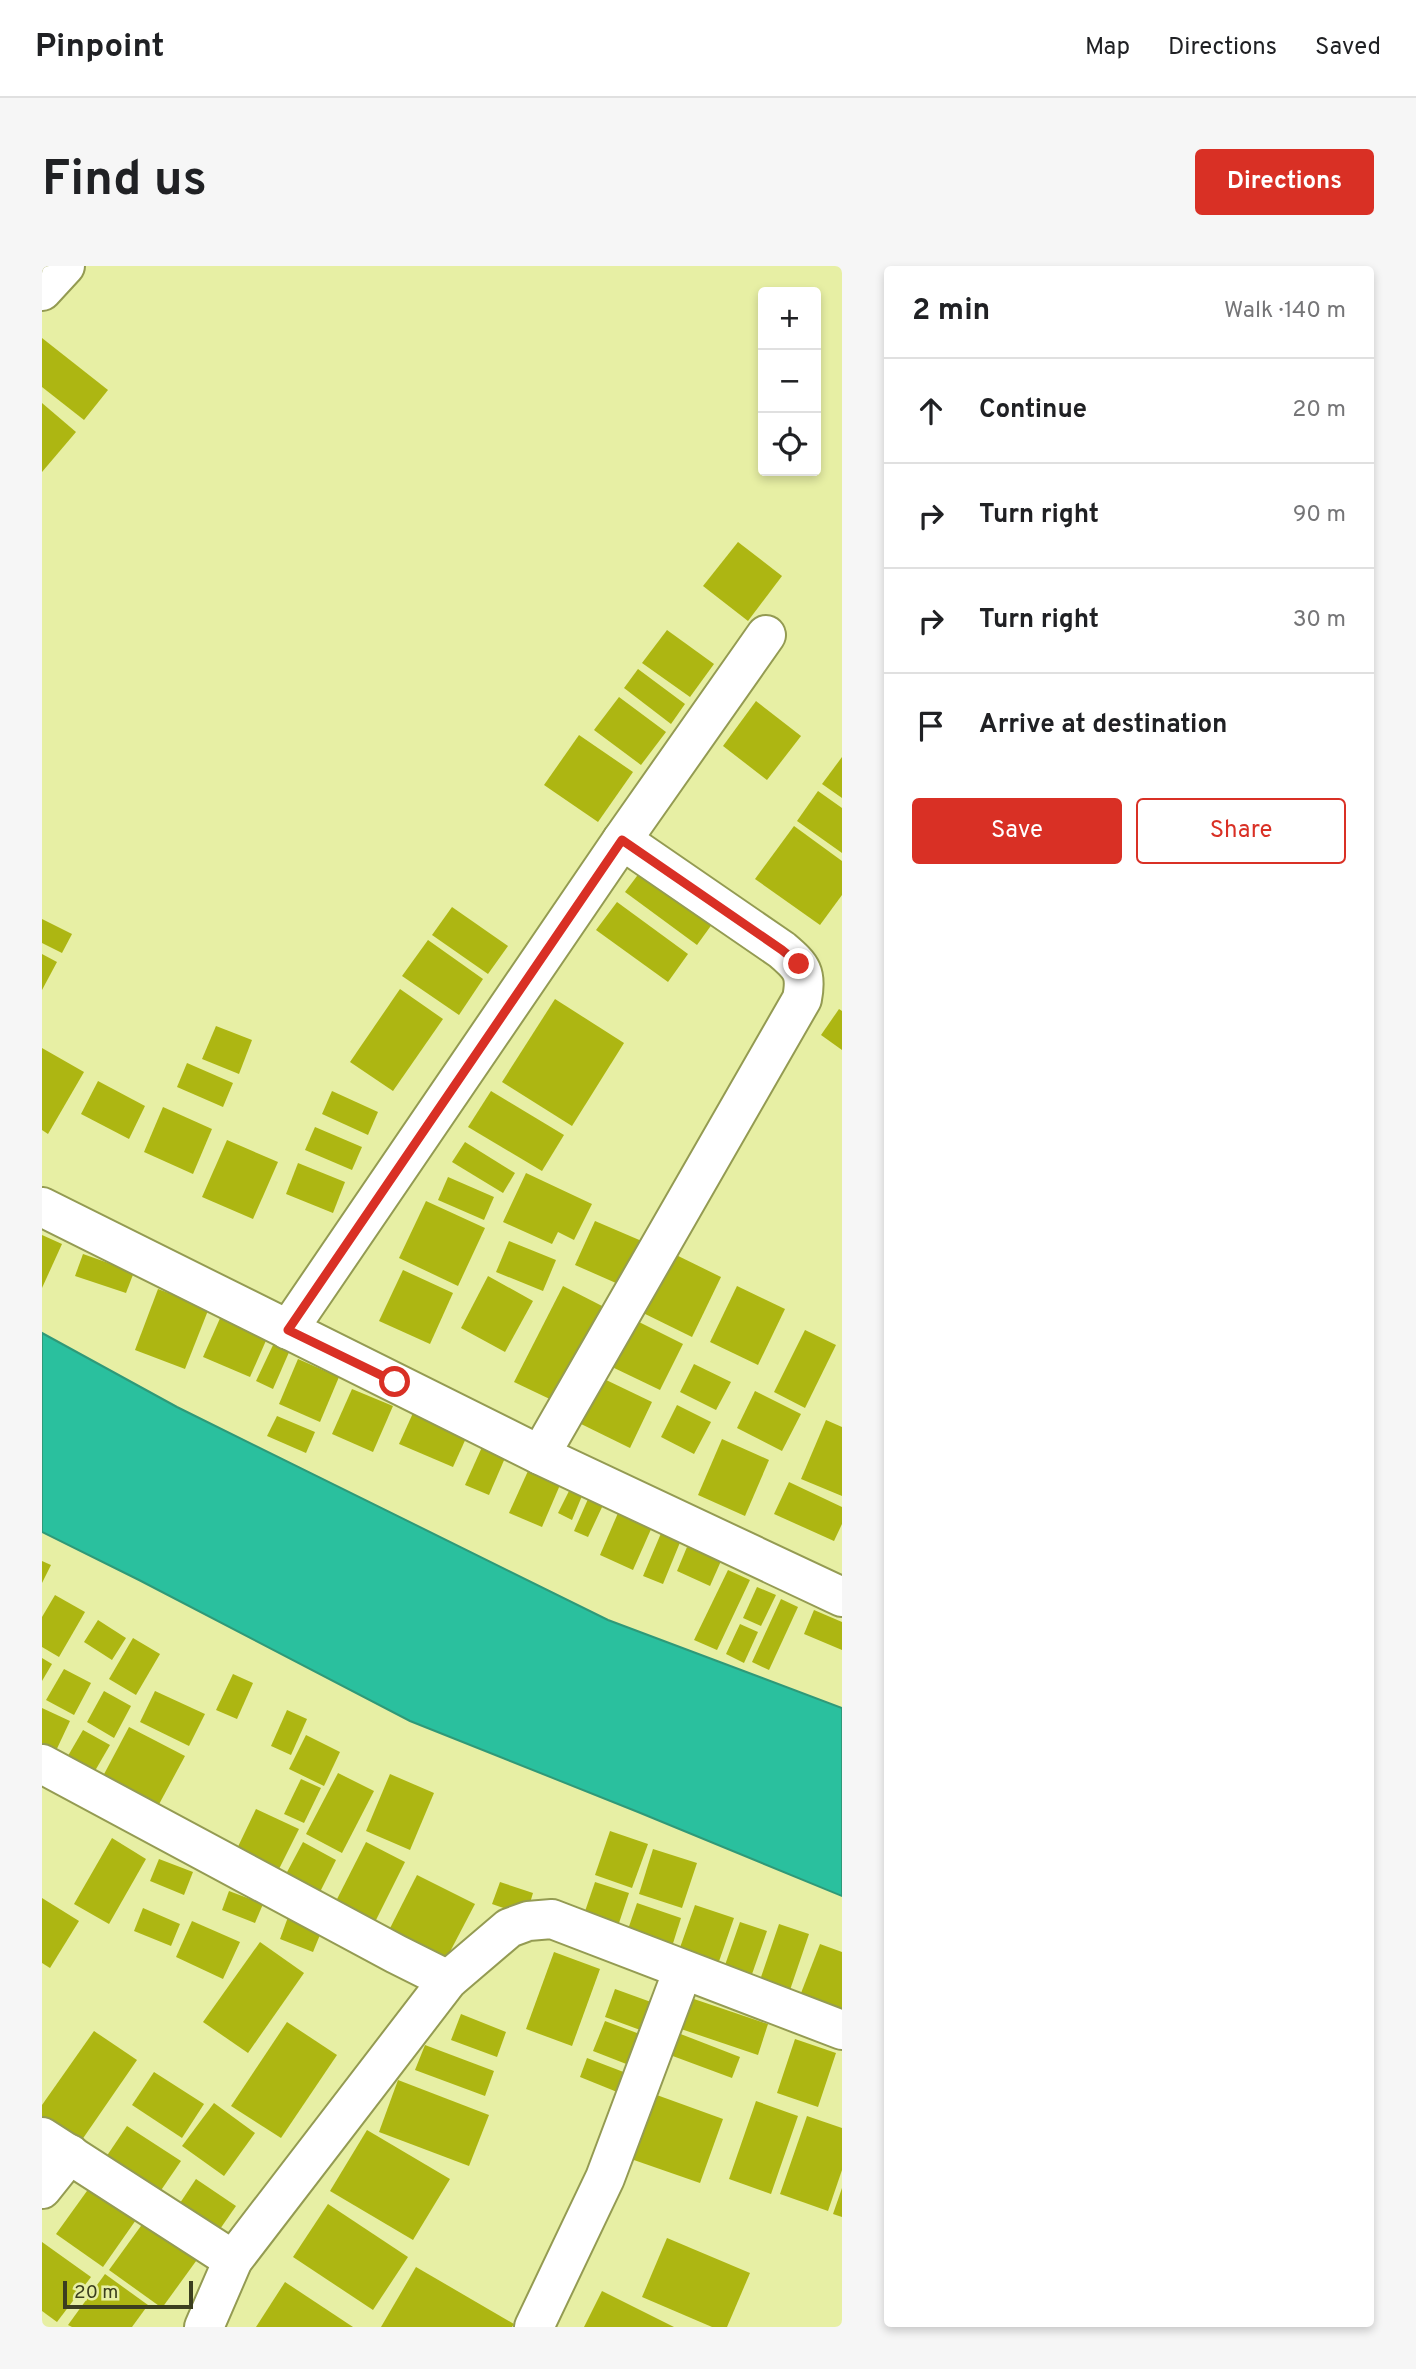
<!DOCTYPE html>
<html lang="en">
<head>
<meta charset="utf-8">
<style>
  body { margin:0; font-family:Overpass,sans-serif; background:#f6f6f6; color:#202124 }
  .controls { position:absolute; right:21px; top:21px; display:grid; overflow:hidden; border-radius:7px; box-shadow:0 4px 10px #0003 }
  .controls button { width:63px; height:63px; display:grid; place-items:center; padding:0; border:0; border-bottom:2px solid #e0e0e0; background:#fff; color:#202124; font:35px sans-serif }
  .scale { position:absolute; left:21px; bottom:18px; width:130px; box-sizing:border-box; padding-left:7px; border:4px solid #3b3e1f; border-top:0; font-size:19px; line-height:24px; white-space:nowrap; color:#3b3e1f; -webkit-text-stroke:5px #e7efa4; paint-order:stroke }
  .stop { position:absolute; width:21px; height:21px; margin:-16px; border:5px solid #d93025; border-radius:50%; background:#fff }
  .stop.end { background:#d93025; border-color:#fff; box-shadow:0 2px 7px #0008 }
  .list { margin:0; padding:0; list-style:none }
  h2 { display:flex; justify-content:space-between; align-items:center; height:91px; margin:0; padding:0 28px; font-size:30px }
  h2 small { font-size:23px; font-weight:400; color:#757577 }
  .list li { display:grid; grid-template-columns:46px 1fr auto; gap:21px; align-items:center; box-sizing:border-box; height:105px; padding:0 28px; border-top:2px solid #e0e0e0 }
  .list b { display:block; font-size:26px; white-space:nowrap }
  .list em { font-size:23px; font-style:normal; color:#757577 }
  .actions { display:flex; gap:14px; padding:21px 28px }
  .actions a { flex:1; padding:16px 0; border:2px solid #d93025; border-radius:7px; text-align:center; font-size:24px; color:#d93025 }
  .actions .main { background:#d93025; color:#fff }
  .icon { flex:none; width:38px; height:38px; fill:none; stroke:currentColor; stroke-width:2; stroke-linecap:round; stroke-linejoin:round }
  .map { position:relative; flex:none; width:800px; height:2061px; overflow:hidden; border-radius:7px }
  header { display:flex; align-items:center; gap:42px; box-sizing:border-box; height:98px; padding:0 35px; background:#fff; border-bottom:2px solid #e0e0e0 }
  header strong { font-size:33px }
  nav { display:flex; gap:38px; margin-inline-start:auto; font-size:24px }
  .intro { display:flex; align-items:center; justify-content:space-between; box-sizing:border-box; height:168px; padding:0 42px }
  h1 { margin:0; font-size:49px }
  .button { padding:18px 32px; border-radius:7px; background:#d93025; color:#fff; font-size:24px; font-weight:700 }
  main { display:flex; gap:42px; padding:0 42px }
  aside { flex:1; background:#fff; border-radius:7px; box-shadow:0 4px 10px #0003 }
  .map>svg:first-child { display:block }
</style>
</head>
<body>
<header>
<strong>Pinpoint</strong>
<nav><a>Map</a><a>Directions</a><a>Saved</a></nav>
</header>
<div class="intro"><h1>Find us</h1><a class="button">Directions</a></div>
<main>
<div class="map">
<svg width="800" height="2061" viewBox="0 0 800 2061">
  <rect width="100%" height="100%" fill="#e7efa4"/>
  <path fill="#2ac09e" stroke="#2f9978" stroke-width="2" d="M0 1067 135 1141 566 1354 800 1442V1630L596 1546 368 1455 97 1314 0 1266Z"/>
  <g fill="#adb612">
    <path d="M0 72 66 124 42 154 0 121Z"/>
    <path d="M0 137 34 166 0 206Z"/>
    <path d="M696 276 740 310 706 355 661 320Z"/>
    <path d="M625 364 672 398 648 431 600 397Z"/>
    <path d="M596 403 643 438 629 458 582 422Z"/>
    <path d="M577 431 624 466 599 499 552 464Z"/>
    <path d="M714 435 759 470 725 514 681 480Z"/>
    <path d="M537 469 591 506 556 556 502 519Z"/>
    <path d="M800 491V532L780 518Z"/>
    <path d="M776 525 800 542V587L755 555Z"/>
    <path d="M752 560 800 595V629L778 659 713 613Z"/>
    <path d="M604 598 676 650 655 679 583 626Z"/>
    <path d="M575 636 646 688 626 716 554 664Z"/>
    <path d="M410 641 466 680 446 708 390 669Z"/>
    <path d="M0 653 30 668 20 687 0 677Z"/>
    <path d="M386 674 441 713 417 749 360 710Z"/>
    <path d="M0 688 15 696 0 724Z"/>
    <path d="M358 723 401 753 351 825 308 796Z"/>
    <path d="M513 733 582 777 530 860 460 816Z"/>
    <path d="M797 743 800 745V784L779 769Z"/>
    <path d="M174 760 210 774 197 808 160 793Z"/>
    <path d="M0 782 42 806 6 868 0 864Z"/>
    <path d="M145 797 191 817 181 841 135 821Z"/>
    <path d="M56 815 103 840 87 873 39 848Z"/>
    <path d="M290 825 336 846 326 869 280 848Z"/>
    <path d="M449 825 522 869 500 905 426 861Z"/>
    <path d="M121 841 170 863 151 908 102 886Z"/>
    <path d="M273 861 320 881 310 904 263 884Z"/>
    <path d="M185 874 236 896 211 953 160 931Z"/>
    <path d="M423 876 473 907 461 927 410 896Z"/>
    <path d="M256 897 303 916 291 947 244 928Z"/>
    <path d="M484 907 550 938 532 974 516 966 510 978 461 956Z"/>
    <path d="M406 911 452 931 442 954 396 934Z"/>
    <path d="M384 935 443 962 416 1020 357 992Z"/>
    <path d="M553 955 602 976 583 1021 533 999Z"/>
    <path d="M0 969 20 978 0 1022Z"/>
    <path d="M467 975 514 994 501 1025 454 1006Z"/>
    <path d="M624 984 679 1011 650 1071 595 1044Z"/>
    <path d="M41 988 92 1006 84 1027 33 1010Z"/>
    <path d="M361 1004 411 1027 388 1078 337 1055Z"/>
    <path d="M446 1010 491 1035 463 1086 419 1062Z"/>
    <path d="M521 1020 562 1041 514 1136 472 1116Z"/>
    <path d="M695 1020 743 1043 716 1099 668 1076Z"/>
    <path d="M116 1023 167 1042 143 1103 93 1084Z"/>
    <path d="M179 1050 226 1070 208 1111 161 1091Z"/>
    <path d="M591 1053 641 1078 618 1124 568 1100Z"/>
    <path d="M763 1064 794 1079 763 1142 732 1126Z"/>
    <path d="M232 1077 248 1084 231 1123 214 1115Z"/>
    <path d="M256 1093 297 1111 278 1156 237 1138Z"/>
    <path d="M652 1098 689 1116 674 1144 638 1126Z"/>
    <path d="M560 1112 610 1136 588 1182 537 1157Z"/>
    <path d="M310 1123 351 1140 331 1186 290 1168Z"/>
    <path d="M713 1125 759 1148 740 1185 695 1162Z"/>
    <path d="M635 1139 669 1156 652 1188 619 1171Z"/>
    <path d="M371 1147 425 1170 411 1201 357 1178Z"/>
    <path d="M235 1150 273 1166 264 1187 225 1170Z"/>
    <path d="M784 1154 800 1161V1230L759 1213Z"/>
    <path d="M680 1173 727 1194 703 1250 656 1229Z"/>
    <path d="M440 1181 463 1192 447 1229 423 1219Z"/>
    <path d="M486 1205 518 1219 500 1261 467 1247Z"/>
    <path d="M747 1216 800 1241V1258L792 1275 732 1248Z"/>
    <path d="M527 1225 540 1230 530 1254 516 1247Z"/>
    <path d="M546 1233 561 1239 546 1271 532 1265Z"/>
    <path d="M576 1247 610 1261 591 1304 558 1289Z"/>
    <path d="M620 1265 639 1274 621 1318 601 1310Z"/>
    <path d="M645 1281 679 1295 668 1320 635 1305Z"/>
    <path d="M0 1295 9 1299 0 1317Z"/>
    <path d="M686 1304 708 1314 675 1384 652 1374Z"/>
    <path d="M715 1321 734 1329 719 1360 701 1352Z"/>
    <path d="M13 1329 43 1346 17 1391 0 1381V1351Z"/>
    <path d="M739 1333 756 1341 727 1404 710 1396Z"/>
    <path d="M772 1344 800 1356V1384L762 1368Z"/>
    <path d="M56 1354 84 1372 70 1394 42 1376Z"/>
    <path d="M698 1358 716 1366 702 1397 684 1388Z"/>
    <path d="M91 1372 118 1388 94 1429 67 1413Z"/>
    <path d="M0 1392 10 1398 0 1415Z"/>
    <path d="M22 1403 49 1417 32 1449 4 1434Z"/>
    <path d="M191 1408 211 1417 195 1453 174 1444Z"/>
    <path d="M62 1425 89 1440 72 1472 45 1456Z"/>
    <path d="M113 1425 163 1448 147 1480 98 1456Z"/>
    <path d="M0 1442 28 1455 11 1491 0 1486Z"/>
    <path d="M245 1444 265 1453 249 1489 229 1480Z"/>
    <path d="M87 1461 143 1490 115 1542 60 1512Z"/>
    <path d="M41 1464 68 1479 50 1510 23 1495Z"/>
    <path d="M264 1469 298 1486 282 1520 247 1503Z"/>
    <path d="M296 1507 332 1525 300 1587 264 1568Z"/>
    <path d="M348 1508 392 1527 368 1584 324 1565Z"/>
    <path d="M259 1513 279 1522 262 1557 242 1548Z"/>
    <path d="M214 1543 257 1563 234 1609 192 1589Z"/>
    <path d="M568 1565 606 1578 590 1622 553 1609Z"/>
    <path d="M70 1572 104 1593 67 1658 32 1638Z"/>
    <path d="M261 1576 294 1594 278 1626 244 1608Z"/>
    <path d="M324 1576 363 1596 332 1658 292 1639Z"/>
    <path d="M611 1583 655 1597 640 1642 597 1628Z"/>
    <path d="M117 1593 151 1606 142 1629 108 1615Z"/>
    <path d="M375 1609 433 1638 400 1701 343 1672Z"/>
    <path d="M458 1616 491 1627 484 1650 450 1638Z"/>
    <path d="M553 1616 587 1627 573 1669 539 1657Z"/>
    <path d="M187 1625 221 1638 213 1657 180 1644Z"/>
    <path d="M0 1632 37 1655 8 1702 0 1697Z"/>
    <path d="M595 1637 639 1652 627 1690 582 1675Z"/>
    <path d="M653 1639 692 1652 673 1707 634 1693Z"/>
    <path d="M101 1642 138 1658 129 1680 92 1665Z"/>
    <path d="M246 1651 280 1664 271 1686 238 1673Z"/>
    <path d="M150 1655 198 1676 181 1713 134 1691Z"/>
    <path d="M698 1656 725 1665 709 1711 682 1702Z"/>
    <path d="M737 1658 767 1668 747 1727 717 1717Z"/>
    <path d="M218 1676 262 1707 206 1787 161 1756Z"/>
    <path d="M778 1678 800 1686V1758L754 1740Z"/>
    <path d="M512 1686 558 1703 530 1780 484 1763Z"/>
    <path d="M573 1723 620 1740 609 1768 563 1751Z"/>
    <path d="M649 1732 726 1758 716 1789 639 1763Z"/>
    <path d="M419 1748 464 1766 455 1791 409 1774Z"/>
    <path d="M563 1755 603 1770 592 1801 551 1785Z"/>
    <path d="M245 1756 295 1789 239 1872 189 1840Z"/>
    <path d="M52 1765 95 1794 33 1884 0 1861V1839Z"/>
    <path d="M636 1767 698 1791 690 1812 628 1789Z"/>
    <path d="M753 1773 794 1787 776 1841 735 1827Z"/>
    <path d="M383 1779 452 1805 443 1830 373 1804Z"/>
    <path d="M545 1792 592 1810 585 1830 538 1811Z"/>
    <path d="M112 1806 162 1838 140 1872 90 1839Z"/>
    <path d="M356 1814 447 1849 427 1900 337 1866Z"/>
    <path d="M612 1828 681 1853 658 1917 589 1893Z"/>
    <path d="M714 1835 756 1850 729 1928 687 1913Z"/>
    <path d="M172 1837 213 1867 182 1910 140 1880Z"/>
    <path d="M765 1850 800 1862V1904L786 1945 738 1928Z"/>
    <path d="M85 1860 139 1895 111 1936 58 1900Z"/>
    <path d="M325 1864 408 1913 371 1974 288 1925Z"/>
    <path d="M154 1913 194 1940 169 1976 130 1949Z"/>
    <path d="M50 1918 96 1951 61 2001 14 1968Z"/>
    <path d="M800 1922V1951L791 1948Z"/>
    <path d="M286 1938 366 1991 331 2044 251 1991Z"/>
    <path d="M104 1953 157 1991 120 2042 67 2004Z"/>
    <path d="M625 1972 708 2007 685 2061H670L600 2031Z"/>
    <path d="M0 1976 49 2011 15 2056 0 2045Z"/>
    <path d="M374 2001 472 2058 470 2061H339Z"/>
    <path d="M63 2008 106 2039 90 2061H30L26 2059Z"/>
    <path d="M243 2016 311 2061H214Z"/>
    <path d="M560 2025 632 2061H542Z"/>
  </g>
  <g fill="none" stroke-linecap="round" stroke-linejoin="round">
    <defs>
      <g id="minor">
        <path d="M0 25 23 0"/>
        <path d="M0 941 498 1189 800 1331"/>
        <path d="M246 1064 580 574 724 369"/>
        <path d="M498 1189 760 733C765 707 760 701 740 684L580 574"/>
        <path d="M0 1498 354 1688 406 1714"/>
        <path d="M0 1871 191 1994"/>
        <path d="M0 1923 28 1888"/>
        <path d="M162 2061 191 1994 406 1714 467 1662 486 1655 510 1653 800 1764"/>
        <path d="M492 2061 563 1912 641 1704"/>
      </g>
    </defs>
    <use href="#minor" stroke="#949b52" stroke-width="42"/>
    <use href="#minor" stroke="#fff" stroke-width="38"/>
  </g>
  <g fill="none" stroke-linecap="round" stroke-linejoin="round">
    <path stroke="#d93025" stroke-width="9" d="M353 1116 246 1064 580 574 740 684 757 698"/>
  </g>
</svg>
<div class="controls">
<button>+</button>
<button>−</button>
<button><svg class="icon" aria-label="locate" viewBox="0 0 24 24"><circle cx="12" cy="12" r="6"/><path d="M12 2v4M12 18v4M2 12h4M18 12h4"/></svg></button>
</div>
<div class="scale">20 m</div>
<div class="stop" style="left:353px;top:1116px"></div>
<div class="stop end" style="left:757px;top:698px"></div>
</div>
<aside>
<h2>2 min<small>Walk · 140 m</small></h2>
<ul class="list">
<li><svg class="icon" aria-label="ahead" viewBox="0 0 24 24"><path d="M12 20V5M6 11l6-6 6 6"/></svg><div><b>Continue</b></div><em>20 m</em></li>
<li><svg class="icon" aria-label="right" viewBox="0 0 24 24"><path d="M7 20v-9h11M14 6l5 5-5 5"/></svg><div><b>Turn right</b></div><em>90 m</em></li>
<li><svg class="icon" aria-label="right" viewBox="0 0 24 24"><path d="M7 20v-9h11M14 6l5 5-5 5"/></svg><div><b>Turn right</b></div><em>30 m</em></li>
<li><svg class="icon" aria-label="arrive" viewBox="0 0 24 24"><path d="M6 21V4h12l-3 4 3 4H6"/></svg><div><b>Arrive at destination</b></div></li>
</ul>
<div class="actions"><a class="main">Save</a><a>Share</a></div>
</aside>
</main>
</body>
</html>
